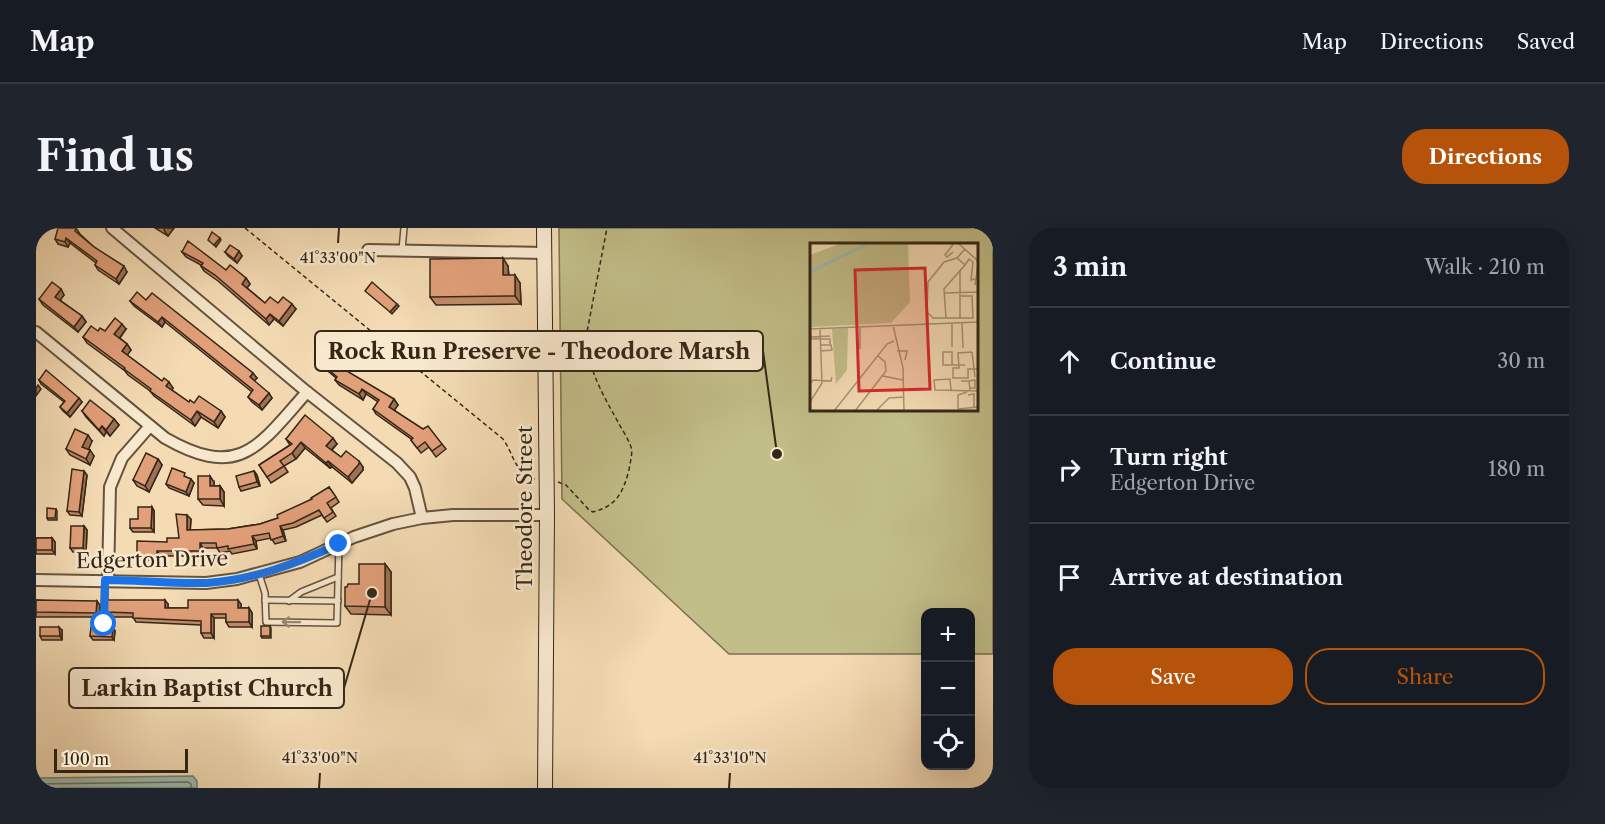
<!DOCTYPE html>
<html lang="en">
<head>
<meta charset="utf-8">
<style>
  body { margin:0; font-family:"Libre Caslon Text",serif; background:#20242c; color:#f1f3f6 }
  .controls { position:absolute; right:18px; bottom:18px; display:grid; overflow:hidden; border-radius:12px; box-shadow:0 6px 24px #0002 }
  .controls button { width:54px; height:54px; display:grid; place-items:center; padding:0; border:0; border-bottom:2px solid #363941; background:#171b24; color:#f1f3f6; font:30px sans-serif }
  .scale { position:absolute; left:18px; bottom:15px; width:134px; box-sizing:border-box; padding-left:6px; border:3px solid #342717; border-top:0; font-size:16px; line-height:21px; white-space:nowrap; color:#342717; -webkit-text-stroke:4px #f8e8ce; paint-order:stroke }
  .stop { position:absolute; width:18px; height:18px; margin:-14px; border:4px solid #1a73e8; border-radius:50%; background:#fff }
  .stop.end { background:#1a73e8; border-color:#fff; box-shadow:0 2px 6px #0008 }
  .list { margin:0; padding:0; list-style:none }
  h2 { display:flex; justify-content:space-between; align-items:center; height:78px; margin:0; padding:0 24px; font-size:26px }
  h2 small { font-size:20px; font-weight:400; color:#9ea1a6 }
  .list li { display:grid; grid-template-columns:39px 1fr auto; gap:18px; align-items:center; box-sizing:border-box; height:108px; padding:0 24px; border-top:2px solid #363941 }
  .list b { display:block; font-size:22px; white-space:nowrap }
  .list p { margin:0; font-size:20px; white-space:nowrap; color:#9ea1a6 }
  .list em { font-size:20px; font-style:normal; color:#9ea1a6 }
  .actions { display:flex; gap:12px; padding:18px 24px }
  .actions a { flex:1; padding:14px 0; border:2px solid #b45309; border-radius:24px; text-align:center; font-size:21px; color:#b45309 }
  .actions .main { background:#b45309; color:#fff }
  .icon { flex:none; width:33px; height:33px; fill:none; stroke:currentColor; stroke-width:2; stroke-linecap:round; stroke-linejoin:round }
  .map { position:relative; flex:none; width:957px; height:560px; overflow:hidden; border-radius:24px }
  header { display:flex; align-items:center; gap:36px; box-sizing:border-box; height:84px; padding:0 30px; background:#171b24; border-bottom:2px solid #363941 }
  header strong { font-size:28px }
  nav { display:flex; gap:33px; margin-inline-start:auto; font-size:21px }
  .intro { display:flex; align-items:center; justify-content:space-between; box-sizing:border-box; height:144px; padding:0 36px }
  h1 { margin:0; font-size:42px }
  .button { padding:15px 27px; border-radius:24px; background:#b45309; color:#fff; font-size:21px; font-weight:700 }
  main { display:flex; gap:36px; padding:0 36px }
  aside { flex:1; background:#171b24; border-radius:24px; box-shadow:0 6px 24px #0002 }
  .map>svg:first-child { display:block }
</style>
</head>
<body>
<header>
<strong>Map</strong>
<nav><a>Map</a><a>Directions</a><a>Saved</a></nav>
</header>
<div class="intro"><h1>Find us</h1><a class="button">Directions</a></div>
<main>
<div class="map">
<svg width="957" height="560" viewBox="0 0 957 560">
  <rect width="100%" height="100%" fill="#f4dbb4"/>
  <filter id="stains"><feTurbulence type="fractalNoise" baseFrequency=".00333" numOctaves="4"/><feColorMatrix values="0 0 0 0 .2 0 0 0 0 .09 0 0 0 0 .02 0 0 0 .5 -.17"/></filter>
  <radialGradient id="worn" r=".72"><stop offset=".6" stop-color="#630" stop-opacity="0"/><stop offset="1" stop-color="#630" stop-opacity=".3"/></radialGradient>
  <path fill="#c2be89" stroke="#7b7250" stroke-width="1.5" fill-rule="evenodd" d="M523 0H957V426H935L934 385H890L889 426H693L526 271ZM776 16H940V182H776Z"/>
  <path fill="#9cbbb1" stroke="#728073" stroke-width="1.5" d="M157 548 161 553V560H0V550Z"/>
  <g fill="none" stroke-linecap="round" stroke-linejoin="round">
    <path stroke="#687164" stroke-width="1.5" d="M0 556 152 554 155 556V560"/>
    <defs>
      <g id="lane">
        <path d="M366 22 368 0"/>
        <path d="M223 346 229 365 230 394 301 395 303 316"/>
        <path d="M229 372 302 373"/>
        <path d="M253 373 265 364 302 349"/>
        <path d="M68 396 69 354"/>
      </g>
      <g id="street">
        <path d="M76 0 271 164 361 235 374 249 379 260 386 290"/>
        <path d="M332 22 509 25"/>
        <path d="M0 104 129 210C204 253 223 218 271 164"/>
        <path d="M0 352 170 355 201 351 264 334 318 309 357 296 386 290 417 287H511"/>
        <path d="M72 352 74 259 86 230 114 198"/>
      </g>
      <path id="secondary" d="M508 0 511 287 509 560"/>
    </defs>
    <use href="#lane" stroke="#64543e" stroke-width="8"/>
    <use href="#street" stroke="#64543e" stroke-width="14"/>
    <use href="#secondary" stroke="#342717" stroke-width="16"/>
    <g stroke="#342717" stroke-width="1.5" stroke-dasharray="4.5 3" stroke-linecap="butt">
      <path d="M209 0 467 211C478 226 478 245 499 251"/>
      <path d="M522 254 530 257 553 282 557 284C581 278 587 264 593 242 594 234 597 226 595 219 592 210 586 202 582 194 566 165 550 139 551 104L571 0"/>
    </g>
    <use href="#lane" stroke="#f8e8ce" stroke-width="5"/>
    <use href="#street" stroke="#f8e8ce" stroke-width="10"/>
    <use href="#secondary" stroke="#f8e8ce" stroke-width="14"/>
  </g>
  <g fill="#c28a69" stroke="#342717" stroke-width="1.5">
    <path d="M40 0 44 6 58 19 91 44 83 56 62 42 59 37 60 35 34 15 32 19 22 16 19 11Z"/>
    <path d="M119 0H138L132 8Z"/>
    <path d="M146 24 210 50 214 56 211 60 229 75H242L260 81 247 98 238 91 233 97 182 53 168 43 165 38V37L150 29Z"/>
    <path d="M189 24 206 28 201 35 192 28Z"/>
    <path d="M472 38 473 47 484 55 485 76 400 77 394 69Z"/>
    <path d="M25 61 28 67 24 72 46 88 50 94 42 104 7 77 3 71Z"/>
    <path d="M110 72 221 150 218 153 236 170 226 182 216 174 212 169 216 164 129 94 126 99 98 78 94 73Z"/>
    <path d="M90 101 84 110 91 116 95 122 91 127 126 153 137 160 136 162 153 174 185 183 189 189 182 200 165 189 159 198 118 168 114 163 92 147 89 143 51 115 47 109 62 103H69Z"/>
    <path d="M308 132 306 135 311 141 310 143 358 171 362 177 358 182 406 216 410 221 400 229 393 219 385 225 375 212V211L340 186 337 181 342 174 330 166 327 172 303 157 299 152 300 150 286 138 282 133Z"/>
    <path d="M3 152 46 174 34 189 27 183 24 179 28 174 5 156Z"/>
    <path d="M46 183 78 191 83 197 74 208 70 204 68 208 50 189Z"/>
    <path d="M250 211 301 216 296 222 305 229 327 239V242L316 255 296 239 294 240 269 220 260 231 248 238 252 244 235 255 223 237 254 217Z"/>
    <path d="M56 213 52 221 58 228 54 237 34 227 30 221Z"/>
    <path d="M122 231 126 237 113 264 101 258 97 252Z"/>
    <path d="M218 243 221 247 224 258 205 263 203 259Z"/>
    <path d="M51 247 46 288 34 287 31 283Z"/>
    <path d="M152 250 158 255 153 268 133 260 130 256Z"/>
    <path d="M178 254V258H184L188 264V278L167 277 162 271Z"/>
    <path d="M293 259 303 274 295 280 300 288 291 294 286 287 260 299 247 302 250 313 239 316 235 310 220 313 221 321 196 326 194 323 184 325 181 320H167V328H125L124 333 104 331 101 327 131 314 143 310 155 291 154 302 192 301 224 296 242 290 276 271Z"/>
    <path d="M116 279 118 283V304H97L94 300 102 291Z"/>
    <path d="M20 281 21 283V292H12L11 290Z"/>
    <path d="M48 298 51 302 50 325 37 324 34 320Z"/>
    <path d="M0 310H16L19 314V326H0Z"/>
    <path d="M349 336 355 344V387L315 386 309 378 323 356Z"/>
    <path d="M0 372 64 377 63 389H0Z"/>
    <path d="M132 376V380H152L205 376V380H213L216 385V399H193L190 394V390H178V410H168L165 405V397L100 394 97 389H73L70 384Z"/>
    <path d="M234 398 235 400V410H226L225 408Z"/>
    <path d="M26 402V412H6L4 408Z"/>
    <path d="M79 403 78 412H57L54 408Z"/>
  </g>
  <g fill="#9e7055" stroke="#342717" stroke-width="1.5">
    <path d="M129 0H138L132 8 128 2Z"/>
    <path d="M30 10 34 15 32 19 29 14Z"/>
    <path d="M184 10 185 12 180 19 178 17Z"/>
    <path d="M203 23 206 28 201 35 198 31Z"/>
    <path d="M467 30 472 38 473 55 467 47Z"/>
    <path d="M88 38 91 44 83 56 80 51Z"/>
    <path d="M479 47 484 55 485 76 479 68Z"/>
    <path d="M210 50 214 56 210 61 206 56Z"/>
    <path d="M25 61 28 67 23 74 19 69Z"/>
    <path d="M256 76 260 81 247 98 243 93Z"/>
    <path d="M361 76 363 78 356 86 354 84Z"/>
    <path d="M234 86 238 91 233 97 230 91Z"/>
    <path d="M46 88 50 94 42 104 38 99Z"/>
    <path d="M126 89 129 94 126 99 122 94Z"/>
    <path d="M86 96 90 101 82 112 78 106Z"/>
    <path d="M91 116 95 122 90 129 86 123Z"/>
    <path d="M305 127 308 132 305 136 301 130Z"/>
    <path d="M308 136 311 141 308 145 304 139Z"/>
    <path d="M217 145 221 150 217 154 214 149Z"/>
    <path d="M133 154 137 160 134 164 130 158Z"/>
    <path d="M2 157 5 161 0 168V160Z"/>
    <path d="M326 161 330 166 327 172 323 166Z"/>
    <path d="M233 165 236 170 226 182 223 177Z"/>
    <path d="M43 170 46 174 34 189 31 185Z"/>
    <path d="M358 171 362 177 357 184 353 179Z"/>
    <path d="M161 183 165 189 159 198 155 192Z"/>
    <path d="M185 183 189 189 182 200 178 194Z"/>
    <path d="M78 191 83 197 74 208 70 202Z"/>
    <path d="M66 198 70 204 68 208 63 202Z"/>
    <path d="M52 207 56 213 51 225 46 219Z"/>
    <path d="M297 210 301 216 294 223 290 218Z"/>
    <path d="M265 214 269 220 260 231 256 225Z"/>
    <path d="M54 222 58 228 54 237 50 231Z"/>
    <path d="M122 231 126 237 113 264 109 258Z"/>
    <path d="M292 233 296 239 294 240 290 235Z"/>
    <path d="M323 233 327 239V242L316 255 312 249Z"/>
    <path d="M48 243 51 247 46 288 43 284Z"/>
    <path d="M218 243 221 247 224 258 221 254Z"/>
    <path d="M174 248 178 254V264L174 258Z"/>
    <path d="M155 251 158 255 153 268 150 264Z"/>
    <path d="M184 258 188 264V278L184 271Z"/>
    <path d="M116 279 118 283V304L115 300Z"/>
    <path d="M151 287 155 291 154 307 151 302Z"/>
    <path d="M48 298 51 302 50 325 47 320Z"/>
    <path d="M244 298 247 302 250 313 247 308Z"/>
    <path d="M216 308 220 313 221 321 218 316Z"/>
    <path d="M16 310 19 314V326L16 322Z"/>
    <path d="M164 315 167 320V328L164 323Z"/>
    <path d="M121 323 125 328 124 333 121 328Z"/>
    <path d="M349 336 355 344V387L349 379Z"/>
    <path d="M129 372 132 376V385L129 380Z"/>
    <path d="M202 372 205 376V385L202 380Z"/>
    <path d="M61 373 64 377 63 389 60 385Z"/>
    <path d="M213 380 216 385V399L213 394Z"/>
    <path d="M175 386 178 390V410L175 405Z"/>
    <path d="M23 399 26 402V412L24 408Z"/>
    <path d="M77 399 79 403 78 412 76 409Z"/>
  </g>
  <g fill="#e2a07a" stroke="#342717" stroke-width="1.5">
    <path d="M22 0H40L39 3 58 19 88 38 80 51 59 37 61 33 30 10 29 14 19 11Z"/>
    <path d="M176 4 184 10 178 17 172 12Z"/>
    <path d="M152 13 190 42 194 37 210 50 206 56 229 75 234 69 242 75 247 69 256 76 243 93 234 86 230 91 179 47 165 38 167 35 146 24Z"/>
    <path d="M194 17 203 23 198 31 189 24Z"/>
    <path d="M467 30V47H479V68L394 69V31Z"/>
    <path d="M16 54 25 61 19 69 46 88 38 99 3 71Z"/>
    <path d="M336 54 361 76 354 84 329 63Z"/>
    <path d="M101 64 110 72 116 65 217 145 214 149 233 165 223 177 212 169 217 162 126 89 122 94 94 73Z"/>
    <path d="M79 90 86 96 78 106 91 116 86 123 126 153 128 150 133 154 130 158 153 174 154 172 158 175 163 168 185 183 178 194 161 183 155 192 114 163 115 161 88 141 89 140 47 109 55 98 62 103 64 100 69 103Z"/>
    <path d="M295 118 305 127 301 130 308 136 304 139 358 171 353 179 387 201 392 198 406 216 396 223 389 214 381 220 375 212 377 210 337 181 343 172 326 161 323 166 299 152 301 149 282 133Z"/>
    <path d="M10 142 43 170 31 185 24 179 29 173 3 152Z"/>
    <path d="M54 172 78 191 70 202 66 198 63 202 46 183Z"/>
    <path d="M269 187 297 210 290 218 305 229 310 223 323 233V236L312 249 292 233 290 235 265 214 256 225 244 233 248 238 231 249 223 237 256 216 250 211Z"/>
    <path d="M39 201 52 207 46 219 54 222 50 231 30 221Z"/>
    <path d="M110 225 122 231 109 258 97 252Z"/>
    <path d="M136 240 149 245 148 248 155 251 150 264 130 256Z"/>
    <path d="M36 241 48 243 43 284 31 283Z"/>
    <path d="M218 243 221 254 203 259 200 248Z"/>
    <path d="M162 248H174V258H184V271H162Z"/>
    <path d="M293 259 300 269 291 275 297 284 288 290 283 282 257 295 244 298 247 308 235 312 233 305 216 308 218 316 192 321V318L181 320 180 315H164V323H121V328L101 327V313L131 314V310H143L140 286 151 287V302L192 301 224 296 242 290 241 287 276 271 275 270Z"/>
    <path d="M102 279H116L115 300H94V291H102Z"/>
    <path d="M11 280 20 281 19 290H11Z"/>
    <path d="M35 298H48L47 320H34Z"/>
    <rect x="0" y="310" width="16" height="12"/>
    <path d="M323 336H349V379L309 378V359H311L312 356H323Z"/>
    <path d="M0 372 61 373 60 385 0 384Z"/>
    <path d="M70 372H129V380H152V372H202V380H213V394H190V386H175V405H165V393L97 390V385L70 384Z"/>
    <rect x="225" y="398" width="9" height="10"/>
    <path d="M4 399H23L24 408H4Z"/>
    <path d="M55 399H77L76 409 54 408Z"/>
  </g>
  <defs><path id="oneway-shaft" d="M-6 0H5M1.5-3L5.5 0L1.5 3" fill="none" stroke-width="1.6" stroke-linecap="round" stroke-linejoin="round" transform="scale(1.5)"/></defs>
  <use stroke="#968872" href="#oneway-shaft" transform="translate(255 394) rotate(-179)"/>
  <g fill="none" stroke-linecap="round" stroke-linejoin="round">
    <path stroke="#1a73e8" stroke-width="8" d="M68 396 69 352C102 352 137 356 171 355 218 352 261 335 303 316"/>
  </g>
  <path fill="none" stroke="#342717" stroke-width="2" d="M302 15 303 0M283 560 284 545M693 560 694 545"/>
  <g text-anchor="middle" stroke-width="5" stroke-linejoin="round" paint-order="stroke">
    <g font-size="21" fill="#342717" stroke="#f8e8ce">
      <text transform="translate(489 280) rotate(-90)" y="7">Theodore Street</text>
      <text transform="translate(116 332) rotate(-1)" y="7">Edgerton Drive</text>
    </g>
  </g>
  <g transform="translate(774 15)">
    <rect width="168" height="168" fill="#f4dbb4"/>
    <path d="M32 0H98L100 59 81 80 0 84V12ZM38 85 37 127 26 141 22 86Z" fill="#c2be89"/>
    <path fill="none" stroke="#9cbbb1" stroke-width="3" d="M0 29 59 0"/>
    <path fill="none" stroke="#a79375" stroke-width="1.5" d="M148 0 168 18M143 9 137 14 135 12 144 0M155 22 159 16 163 19 161 37 165 36M168 39V73M165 42 168 22M135 50 168 49M117 69 118 39 134 19 147 15M136 75H163L162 53H151M150 75V28M142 80V104M152 80 153 105M118 81 117 69 123 75H136L134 46 155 22 147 15 155 6M83 82 93 125 94 168M50 84V106M0 86 168 79M0 86 1 94 20 93M0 101V96H20V101M11 102H21L22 107 11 108M87 108H97L95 117M162 109 148 110 149 125H143V135H158V126H168M162 109 165 134M142 122V109H133V122H155M73 133 93 137M151 138H159L160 148M159 138 165 137V145H159M0 141 3 137 21 138 22 134M141 147 140 136 124 137 125 147 168 148M157 149 148 152V166L168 164M158 152 164 151V164M0 159 12 140 10 86M24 168 77 101 84 98M45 168 76 128 75 119 68 113M66 168 79 155 94 154"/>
    <path fill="#d62828" fill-opacity="0.15" stroke="#d62828" stroke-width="3" d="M115 25 120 146 49 148 45 27Z"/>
    <rect width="168" height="168" fill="none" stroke="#342717" stroke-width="3"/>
  </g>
  <g font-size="15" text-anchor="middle" fill="#342717" stroke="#f8e8ce" stroke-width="5" stroke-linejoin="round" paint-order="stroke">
    <text x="302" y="35">41°33'00"N</text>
    <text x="284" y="535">41°33'00"N</text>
    <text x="694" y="535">41°33'10"N</text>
  </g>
  <path fill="none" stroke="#342717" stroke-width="2" d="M741 226L727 123M336 365L308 460"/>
  <g fill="#342717" stroke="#f8e8ce" stroke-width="2">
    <circle cx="741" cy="226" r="6"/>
    <circle cx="336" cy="365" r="6"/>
  </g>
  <g fill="#f8e8ce" stroke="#342717" stroke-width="2">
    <rect x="279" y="103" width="448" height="40" rx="6"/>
    <rect x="33" y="440" width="275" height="40" rx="6"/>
  </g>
  <g font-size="22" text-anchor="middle" font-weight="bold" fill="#342717">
    <text x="503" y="131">Rock Run Preserve - Theodore Marsh</text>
    <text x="171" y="468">Larkin Baptist Church</text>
  </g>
  <rect width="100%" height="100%" filter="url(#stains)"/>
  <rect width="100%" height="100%" fill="url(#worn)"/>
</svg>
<div class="controls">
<button>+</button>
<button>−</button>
<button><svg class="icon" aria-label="locate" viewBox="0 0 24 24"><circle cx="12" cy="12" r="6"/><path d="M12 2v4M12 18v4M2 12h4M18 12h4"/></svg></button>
</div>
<div class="scale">100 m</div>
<div class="stop" style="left:68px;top:396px"></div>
<div class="stop end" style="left:303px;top:316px"></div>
</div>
<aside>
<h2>3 min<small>Walk · 210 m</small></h2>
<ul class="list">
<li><svg class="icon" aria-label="ahead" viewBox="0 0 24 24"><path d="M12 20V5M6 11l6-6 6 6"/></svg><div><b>Continue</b></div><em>30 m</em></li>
<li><svg class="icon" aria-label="right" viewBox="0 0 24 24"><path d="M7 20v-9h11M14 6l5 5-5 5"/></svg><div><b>Turn right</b><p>Edgerton Drive</p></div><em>180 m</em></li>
<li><svg class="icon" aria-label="arrive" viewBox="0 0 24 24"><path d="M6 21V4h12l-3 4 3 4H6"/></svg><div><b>Arrive at destination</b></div></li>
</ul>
<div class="actions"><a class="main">Save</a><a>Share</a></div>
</aside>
</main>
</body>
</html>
